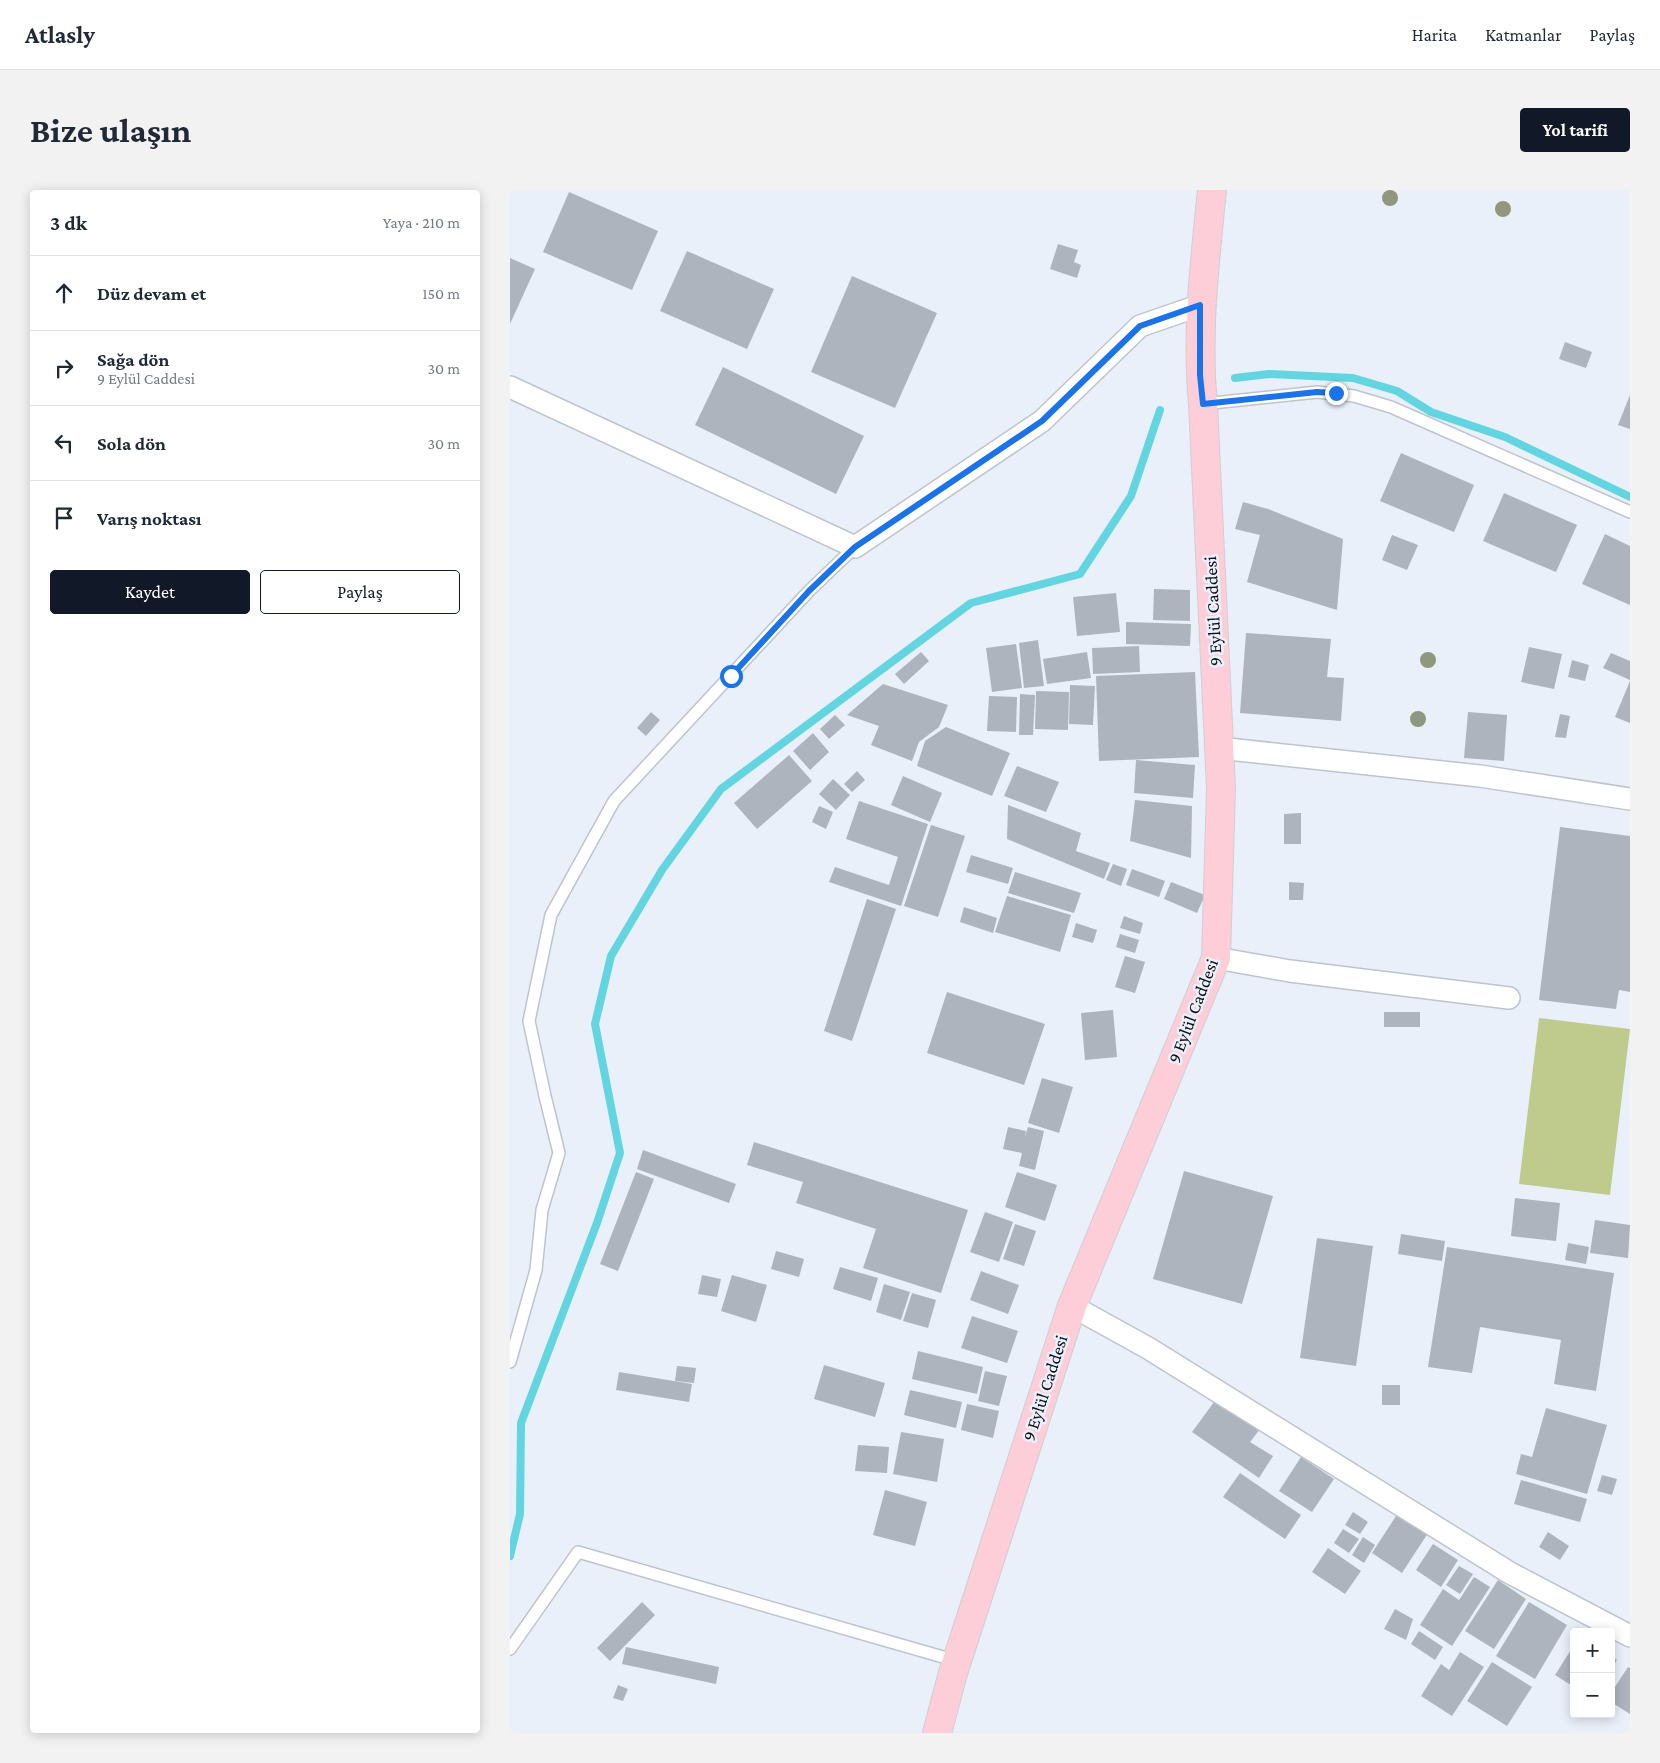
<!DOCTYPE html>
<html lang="tr">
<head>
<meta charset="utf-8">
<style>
  body { margin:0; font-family:"Crimson Pro",serif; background:#f2f2f3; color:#1f2937 }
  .controls { position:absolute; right:15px; bottom:15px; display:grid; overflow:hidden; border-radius:5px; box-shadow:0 2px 12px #0003 }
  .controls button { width:45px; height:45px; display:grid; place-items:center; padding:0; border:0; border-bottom:1px solid #e0e1e3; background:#fff; color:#1f2937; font:25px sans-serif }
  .stop { position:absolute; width:15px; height:15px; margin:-11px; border:4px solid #1a73e8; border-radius:50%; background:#fff }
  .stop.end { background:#1a73e8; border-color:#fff; box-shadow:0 1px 5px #0008 }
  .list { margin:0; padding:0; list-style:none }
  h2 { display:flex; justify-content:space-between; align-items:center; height:65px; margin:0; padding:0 20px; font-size:21px }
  h2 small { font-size:16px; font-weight:400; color:#747a83 }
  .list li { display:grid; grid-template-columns:32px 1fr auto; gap:15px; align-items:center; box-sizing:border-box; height:75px; padding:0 20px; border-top:1px solid #e0e1e3 }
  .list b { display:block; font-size:19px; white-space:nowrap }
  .list p { margin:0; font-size:16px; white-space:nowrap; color:#747a83 }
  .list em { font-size:16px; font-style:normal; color:#747a83 }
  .actions { display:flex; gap:10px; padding:15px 20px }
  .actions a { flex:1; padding:11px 0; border:1px solid #111827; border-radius:5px; text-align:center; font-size:18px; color:#111827 }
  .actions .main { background:#111827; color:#fff }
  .icon { flex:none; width:28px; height:28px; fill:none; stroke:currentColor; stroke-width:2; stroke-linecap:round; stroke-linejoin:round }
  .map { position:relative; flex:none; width:1120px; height:1543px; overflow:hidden; border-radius:5px }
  header { display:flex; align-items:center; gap:30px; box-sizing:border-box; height:70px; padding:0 25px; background:#fff; border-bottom:1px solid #e0e1e3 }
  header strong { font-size:24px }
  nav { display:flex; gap:28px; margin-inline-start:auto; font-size:18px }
  .intro { display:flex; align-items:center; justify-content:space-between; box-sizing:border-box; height:120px; padding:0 30px }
  h1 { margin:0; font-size:35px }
  .button { padding:12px 22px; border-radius:5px; background:#111827; color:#fff; font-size:18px; font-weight:700 }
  main { display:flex; gap:30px; padding:0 30px }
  aside { flex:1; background:#fff; border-radius:5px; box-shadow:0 2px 12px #0003 }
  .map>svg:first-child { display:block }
</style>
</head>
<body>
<header>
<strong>Atlasly</strong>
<nav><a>Harita</a><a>Katmanlar</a><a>Paylaş</a></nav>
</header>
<div class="intro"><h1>Bize ulaşın</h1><a class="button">Yol tarifi</a></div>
<main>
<aside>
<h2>3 dk<small>Yaya · 210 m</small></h2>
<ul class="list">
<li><svg class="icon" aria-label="ahead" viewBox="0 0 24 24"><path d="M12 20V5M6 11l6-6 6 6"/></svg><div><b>Düz devam et</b></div><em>150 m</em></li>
<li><svg class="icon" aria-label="right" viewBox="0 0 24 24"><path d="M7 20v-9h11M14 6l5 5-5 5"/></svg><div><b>Sağa dön</b><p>9 Eylül Caddesi</p></div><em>30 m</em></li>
<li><svg class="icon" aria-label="left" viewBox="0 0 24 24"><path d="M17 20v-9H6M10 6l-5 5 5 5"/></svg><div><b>Sola dön</b></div><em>30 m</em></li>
<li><svg class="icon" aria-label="arrive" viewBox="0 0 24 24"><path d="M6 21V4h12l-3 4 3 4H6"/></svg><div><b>Varış noktası</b></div></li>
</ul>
<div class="actions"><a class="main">Kaydet</a><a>Paylaş</a></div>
</aside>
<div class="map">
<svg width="1120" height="1543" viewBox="0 0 1120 1543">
  <rect width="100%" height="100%" fill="#e9f0fa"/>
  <path fill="#bfcb8d" d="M1029 828 1120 839 1100 1005 1009 994Z"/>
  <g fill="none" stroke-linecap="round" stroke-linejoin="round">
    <g stroke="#63d5e1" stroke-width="8">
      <path d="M725 188 759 184 843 188 887 201 921 222 995 247 1120 307"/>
      <path d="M0 1366 10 1324 11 1233 87 1033 110 963 85 834 101 766 152 680 211 599 461 413 570 384 621 306 650 220"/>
    </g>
  </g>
  <g fill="#adb4bd">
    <path d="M59 2 148 41 122 100 33 62Z"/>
    <path d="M548 54 568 60 564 72 571 75 567 88 540 79Z"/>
    <path d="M177 61 264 99 237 159 150 121Z"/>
    <path d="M0 68 25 79 0 134Z"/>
    <path d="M342 86 427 123 385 218 301 182Z"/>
    <path d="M1055 152 1082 162 1076 178 1049 169Z"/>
    <path d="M213 177 354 246 326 304 185 235Z"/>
    <path d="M1120 205V239L1108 235Z"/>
    <path d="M891 263 964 295 944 342 870 311Z"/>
    <path d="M994 303 1067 335 1046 382 973 351Z"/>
    <path d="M733 312 758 319 833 349 827 420 737 392 750 345 725 339Z"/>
    <path d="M1095 344 1120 356V415L1072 394Z"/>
    <path d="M882 345 908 355 897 380 872 370Z"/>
    <path d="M644 399 680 400V431L643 430Z"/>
    <path d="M606 403 610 442 567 446 563 407Z"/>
    <path d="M616 432 681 434 680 456 616 454Z"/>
    <path d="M736 443 821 449 817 487 834 488 831 531 730 523Z"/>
    <path d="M528 450 534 496 514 498 509 453Z"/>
    <path d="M506 454 512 498 482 502 476 458Z"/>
    <path d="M629 456 630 482 583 484 582 458Z"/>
    <path d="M1019 457 1052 464 1044 499 1011 492Z"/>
    <path d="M411 462 419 471 394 494 385 484Z"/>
    <path d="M577 462 581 488 537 494 533 469Z"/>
    <path d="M1101 463 1120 471V490L1093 478Z"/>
    <path d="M1062 470 1079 475 1075 491 1058 487Z"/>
    <path d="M685 482 689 567 589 571 586 486Z"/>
    <path d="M1120 491V533L1105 527Z"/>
    <path d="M373 494 438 515 429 537 409 552 402 571 361 555 369 536 337 525Z"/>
    <path d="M560 495 585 496 583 535 559 534Z"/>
    <path d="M526 501 559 502 558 540 525 539Z"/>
    <path d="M510 504 525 505 523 545H509Z"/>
    <path d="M479 506 507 507 506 542 477 541Z"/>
    <path d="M141 522 150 530 136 546 127 538Z"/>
    <path d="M958 522 997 525 994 571 954 568Z"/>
    <path d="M1050 524 1060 526 1056 548 1045 547Z"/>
    <path d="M325 525 335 535 319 549 310 539Z"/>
    <path d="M436 537 500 563 482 606 407 576 415 551Z"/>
    <path d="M303 543 319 562 300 580 283 561Z"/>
    <path d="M279 565 302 591 247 639 224 613Z"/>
    <path d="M626 570 685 575 683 608 624 603Z"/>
    <path d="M507 576 549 592 536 622 494 606Z"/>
    <path d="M347 581 355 590 342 602 334 594Z"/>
    <path d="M393 586 432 603 420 632 381 615Z"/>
    <path d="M323 589 340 605 326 620 309 604Z"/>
    <path d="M625 610 682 616 681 668 620 651Z"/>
    <path d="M349 611 418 634 391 716 319 692 325 677 379 695 388 667 336 649Z"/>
    <path d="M498 615 571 643 566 661 600 673 594 689 497 649Z"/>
    <path d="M309 616 323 622 316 639 302 632Z"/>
    <path d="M791 623V654H774V624Z"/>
    <path d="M421 635 455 646 428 727 394 716Z"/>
    <path d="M1050 637 1120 646V802L1109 800 1106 819 1029 810Z"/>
    <path d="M461 665 503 678 498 694 456 682Z"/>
    <path d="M603 674 617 679 611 696 596 690Z"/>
    <path d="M622 679 655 691 649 707 616 695Z"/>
    <path d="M505 682 571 703 564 723 498 703Z"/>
    <path d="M661 692 695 705 687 723 654 709Z"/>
    <path d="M779 692 794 693 793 710H779Z"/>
    <path d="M497 706 561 725 550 762 485 742Z"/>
    <path d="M357 709 386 719 342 851 314 841Z"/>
    <path d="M454 717 487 728 483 743 450 732Z"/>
    <path d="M614 726 633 733 630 744 610 738Z"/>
    <path d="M566 733 587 740 583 753 562 747Z"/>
    <path d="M610 744 629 750 625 763 606 757Z"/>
    <path d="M615 766 635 772 625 803 605 797Z"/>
    <path d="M437 802 535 834 514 895 417 863Z"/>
    <path d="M603 820 607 867 575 870 571 823Z"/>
    <rect x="874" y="822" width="36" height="15"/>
    <path d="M532 888 563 897 549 943 518 933Z"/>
    <path d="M498 937 516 941 515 947 518 937 534 941 525 980 509 976 512 963 493 959Z"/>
    <path d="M244 952 458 1020 431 1103 353 1078 366 1039 286 1013 293 992 237 975Z"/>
    <path d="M133 960 226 994 219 1013 127 979Z"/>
    <path d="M674 981 763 1006 732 1114 643 1089Z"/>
    <path d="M126 982 144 989 108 1081 90 1074Z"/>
    <path d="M507 982 547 995 535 1031 495 1017Z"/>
    <path d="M1005 1008 1050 1013 1046 1051 1001 1046Z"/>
    <path d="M475 1022 503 1032 489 1072 460 1062Z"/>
    <path d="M1085 1030 1120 1035 1118 1068 1080 1063Z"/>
    <path d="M505 1034 526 1041 514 1076 493 1069Z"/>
    <path d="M891 1044 935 1051 932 1071 888 1064Z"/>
    <path d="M807 1048 863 1056 846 1176 790 1168Z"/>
    <path d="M1058 1053 1079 1057 1076 1074 1055 1070Z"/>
    <path d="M937 1057 1104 1083 1086 1201 1044 1194 1051 1150 970 1137 962 1183 918 1177Z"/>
    <path d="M266 1061 294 1069 289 1087 261 1079Z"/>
    <path d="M330 1077 368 1088 361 1111 323 1099Z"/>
    <path d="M471 1081 509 1095 498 1124 460 1110Z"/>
    <path d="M192 1085 211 1089 207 1107 188 1104Z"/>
    <path d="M222 1085 257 1095 246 1132 211 1121Z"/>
    <path d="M374 1094 400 1102 391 1130 366 1122Z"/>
    <path d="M402 1103 426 1110 418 1138 393 1131Z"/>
    <path d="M462 1126 508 1141 497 1173 451 1158Z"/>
    <path d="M408 1161 473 1177 467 1204 402 1189Z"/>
    <path d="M314 1175 375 1193 365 1227 304 1209Z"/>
    <path d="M167 1176 186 1178 184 1193 165 1191Z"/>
    <path d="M475 1181 497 1186 489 1216 468 1211Z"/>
    <path d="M109 1182 182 1194 179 1212 106 1200Z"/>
    <rect x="872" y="1195" width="18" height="20"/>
    <path d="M400 1200 452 1212 446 1238 394 1225Z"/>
    <path d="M707 1208 750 1239 740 1252 763 1266 749 1288 682 1242Z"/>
    <path d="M457 1214 489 1221 483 1248 451 1240Z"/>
    <path d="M1036 1218 1097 1235 1077 1304 1006 1284 1011 1264 1022 1267Z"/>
    <path d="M391 1242 434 1249 427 1292 383 1284Z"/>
    <path d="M348 1255 379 1257 377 1283 345 1281Z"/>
    <path d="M791 1267 824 1289 802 1322 769 1301Z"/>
    <path d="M730 1283 791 1325 775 1349 713 1307Z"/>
    <path d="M1092 1285 1107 1289 1102 1305 1087 1301Z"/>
    <path d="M1011 1290 1077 1309 1070 1332 1004 1314Z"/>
    <path d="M375 1300 417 1312 405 1356 363 1345Z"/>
    <path d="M843 1322 858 1332 850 1344 835 1335Z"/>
    <path d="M888 1323 918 1343 892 1383 862 1363Z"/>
    <path d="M833 1339 849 1349 839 1363 824 1353Z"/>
    <path d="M1038 1342 1059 1356 1050 1370 1029 1357Z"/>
    <path d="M853 1347 865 1355 854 1373 842 1365Z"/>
    <path d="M923 1354 948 1370 931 1397 906 1380Z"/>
    <path d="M818 1358 851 1381 835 1404 802 1382Z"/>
    <path d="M949 1376 963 1384 950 1404 936 1395Z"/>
    <path d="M964 1387 980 1397 942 1456 910 1435 933 1399 949 1410Z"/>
    <path d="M988 1390 1016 1409 984 1459 955 1441Z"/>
    <path d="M132 1412 145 1425 100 1471 87 1458Z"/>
    <path d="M1019 1412 1057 1435 1025 1489 986 1466Z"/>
    <path d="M885 1419 903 1429 896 1450 874 1439Z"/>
    <path d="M909 1441 933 1457 925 1470 901 1454Z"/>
    <path d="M1064 1455V1497L1045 1485Z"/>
    <path d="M116 1457 209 1477 206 1494 112 1474Z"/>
    <path d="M950 1462 974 1477 942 1526 911 1506 931 1474 939 1480Z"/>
    <path d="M1101 1466 1107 1470 1101 1479Z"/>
    <path d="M982 1472 1022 1497 997 1536 957 1511Z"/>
    <path d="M1118 1477 1120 1478V1524L1101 1512V1503Z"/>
    <path d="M108 1495 118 1499 113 1511 103 1508Z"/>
  </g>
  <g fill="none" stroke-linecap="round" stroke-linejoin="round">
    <defs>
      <g id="lane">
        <path d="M693 214 807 202 844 206 881 217 1120 322"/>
        <path d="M0 1172 26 1080 32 1020 49 963 35 906 19 831 41 725 104 611 299 401 345 357"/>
        <path d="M0 1459 68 1362 447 1471"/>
      </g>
      <g id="street">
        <path d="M0 197 345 357 532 231 630 136 691 115"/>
        <path d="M709 558 970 586 1120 609"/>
        <path d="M706 768 780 781 999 808"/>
        <path d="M562 1116 638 1158 1000 1383 1120 1446"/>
      </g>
      <path id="primary" d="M427 1543 443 1483 562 1116 706 768 711 598 693 214C686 142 695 71 702 0"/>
    </defs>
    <use href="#lane" stroke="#bec4ce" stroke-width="14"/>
    <use href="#street" stroke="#bec4ce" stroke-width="24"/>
    <use href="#primary" stroke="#cfcfd0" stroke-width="30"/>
    <use href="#lane" stroke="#fff" stroke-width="11"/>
    <use href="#street" stroke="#fff" stroke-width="21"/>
    <use href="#primary" stroke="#fdcdd8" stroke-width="28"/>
  </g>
  <g fill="#8f977c">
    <circle cx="880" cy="8" r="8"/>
    <circle cx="993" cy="19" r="8"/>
    <circle cx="918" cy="470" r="8"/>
    <circle cx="908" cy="529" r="8"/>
  </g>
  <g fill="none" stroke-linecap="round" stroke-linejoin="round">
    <path stroke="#1a73e8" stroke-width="6" d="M221 486 299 401 345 357 532 231 630 136 690 115V185L693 214 807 202 826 203"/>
  </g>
  <g text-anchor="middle" stroke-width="5" stroke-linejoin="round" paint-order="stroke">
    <g font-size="18" fill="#0e1013" stroke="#e9f0fa">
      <text transform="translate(703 421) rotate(-93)" y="6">9 Eylül Caddesi</text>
      <text transform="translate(683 821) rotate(-69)" y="6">9 Eylül Caddesi</text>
      <text transform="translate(535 1198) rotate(-72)" y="6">9 Eylül Caddesi</text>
    </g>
  </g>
</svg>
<div class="controls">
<button>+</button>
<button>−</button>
</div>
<div class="stop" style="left:221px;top:486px"></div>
<div class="stop end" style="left:826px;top:203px"></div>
</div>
</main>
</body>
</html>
